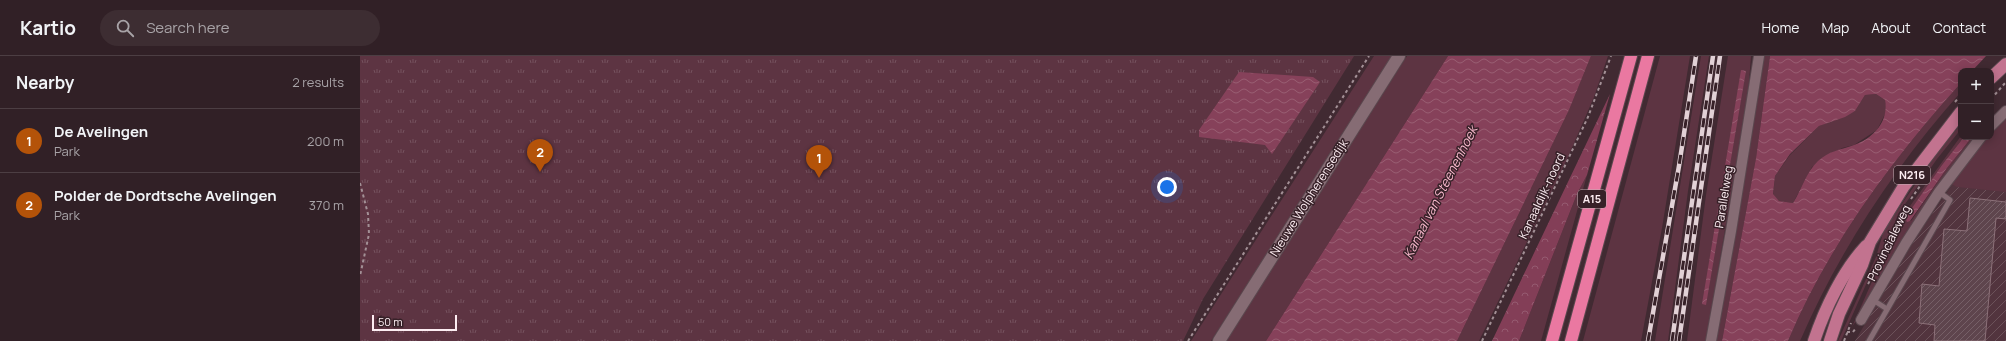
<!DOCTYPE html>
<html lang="en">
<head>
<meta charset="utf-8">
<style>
  body { margin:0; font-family:Manrope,sans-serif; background:#3d2d32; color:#f1f3f6 }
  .controls { position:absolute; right:12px; top:12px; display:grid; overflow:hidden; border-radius:8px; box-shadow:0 2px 10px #0003 }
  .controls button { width:36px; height:36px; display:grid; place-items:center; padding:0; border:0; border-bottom:1px solid #4c3e43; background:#312026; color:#f1f3f6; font:20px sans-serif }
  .scale { position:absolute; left:12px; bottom:10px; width:85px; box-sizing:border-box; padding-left:4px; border:2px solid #fdedf2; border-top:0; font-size:11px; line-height:14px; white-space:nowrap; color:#fdedf2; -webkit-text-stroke:3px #372128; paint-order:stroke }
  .you { position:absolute; left:807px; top:131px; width:14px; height:14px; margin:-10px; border:3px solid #fff; border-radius:50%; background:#1a73e8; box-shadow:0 0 0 6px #1a73e833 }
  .badge { display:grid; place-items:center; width:26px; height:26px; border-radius:50%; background:#b45309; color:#fff; font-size:13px; font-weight:700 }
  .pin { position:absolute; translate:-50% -33px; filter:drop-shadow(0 1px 2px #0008) }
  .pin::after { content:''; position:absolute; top:21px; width:14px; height:12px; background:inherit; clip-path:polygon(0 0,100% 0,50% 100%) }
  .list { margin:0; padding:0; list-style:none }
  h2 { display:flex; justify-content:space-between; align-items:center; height:52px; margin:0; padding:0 16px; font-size:17px }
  h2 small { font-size:13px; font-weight:400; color:#a8a3a7 }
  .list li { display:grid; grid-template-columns:26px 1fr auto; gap:12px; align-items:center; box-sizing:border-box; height:64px; padding:0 16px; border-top:1px solid #4c3e43 }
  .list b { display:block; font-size:15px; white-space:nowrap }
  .list p { margin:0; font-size:13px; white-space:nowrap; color:#a8a3a7 }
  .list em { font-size:13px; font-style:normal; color:#a8a3a7 }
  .icon { flex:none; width:22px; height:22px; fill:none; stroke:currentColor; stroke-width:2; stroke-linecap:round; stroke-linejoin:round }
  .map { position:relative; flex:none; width:1646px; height:285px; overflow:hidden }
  header { display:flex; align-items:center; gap:24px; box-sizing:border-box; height:56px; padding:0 20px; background:#312026; border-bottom:1px solid #4c3e43 }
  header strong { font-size:19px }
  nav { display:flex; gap:22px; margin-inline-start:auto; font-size:14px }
  .search { width:280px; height:36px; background:#3d2d32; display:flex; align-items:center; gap:10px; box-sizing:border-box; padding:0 14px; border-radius:22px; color:#a8a3a7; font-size:15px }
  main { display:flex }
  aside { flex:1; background:#312026 }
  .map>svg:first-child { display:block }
</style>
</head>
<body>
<header>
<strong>Kartio</strong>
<div class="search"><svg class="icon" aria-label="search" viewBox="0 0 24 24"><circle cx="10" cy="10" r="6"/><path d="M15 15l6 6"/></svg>Search here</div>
<nav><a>Home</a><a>Map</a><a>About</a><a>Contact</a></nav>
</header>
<main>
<aside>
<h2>Nearby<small>2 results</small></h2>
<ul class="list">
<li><span class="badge">1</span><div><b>De Avelingen</b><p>Park</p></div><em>200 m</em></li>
<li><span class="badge">2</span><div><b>Polder de Dordtsche Avelingen</b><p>Park</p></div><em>370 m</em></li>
</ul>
</aside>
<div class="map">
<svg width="1646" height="285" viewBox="0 0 1646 285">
  <defs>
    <pattern id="industrial-furrows" width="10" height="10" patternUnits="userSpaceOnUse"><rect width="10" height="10" fill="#52343e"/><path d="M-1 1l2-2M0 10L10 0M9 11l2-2" fill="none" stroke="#6c525a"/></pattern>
    <pattern id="forest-crowns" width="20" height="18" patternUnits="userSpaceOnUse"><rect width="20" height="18" fill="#833e57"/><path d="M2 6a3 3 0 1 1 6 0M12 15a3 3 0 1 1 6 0" fill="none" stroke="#955a70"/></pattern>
    <pattern id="park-tufts" width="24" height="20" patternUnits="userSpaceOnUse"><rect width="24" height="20" fill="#5d3442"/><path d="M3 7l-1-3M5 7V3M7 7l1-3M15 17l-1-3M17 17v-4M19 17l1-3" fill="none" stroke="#75525e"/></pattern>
    <pattern id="water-waves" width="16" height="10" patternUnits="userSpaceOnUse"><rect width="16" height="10" fill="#86415a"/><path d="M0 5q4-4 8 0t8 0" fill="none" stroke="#985d72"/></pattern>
    <pattern id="building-hatch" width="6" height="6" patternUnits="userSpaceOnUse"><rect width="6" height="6" fill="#5e454d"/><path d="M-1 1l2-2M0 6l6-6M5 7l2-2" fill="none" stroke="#766067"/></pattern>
  </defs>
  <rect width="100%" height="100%" fill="#412a32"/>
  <path fill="url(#industrial-furrows)" d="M1592 129 1646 134V285H1495L1557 180Z"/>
  <g fill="#5d3442">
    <path d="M1014 0H1033L851 285H831Z"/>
    <path d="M1047 0H1088L906 285H865Z"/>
    <path d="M1231 0H1248L1234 41 1208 101 1119 285H1097L1209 54Z"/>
    <path d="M1300 0H1330L1302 172 1281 285H1223Z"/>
    <path d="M1341 0H1349L1328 135 1308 285H1295Z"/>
    <path d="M1368 0H1391L1388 38 1346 285H1327L1346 139Z"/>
    <path d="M1402 0H1410L1396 102 1362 285H1355Z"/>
    <path d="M1601 27V36C1535 110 1479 195 1440 285H1428C1468 190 1532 103 1601 27Z"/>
    <path d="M1516 38 1525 44 1527 54 1517 74 1494 89 1482 92 1452 111 1433 147 1419 145 1413 139 1415 120 1430 99 1459 70 1495 55 1505 39Z"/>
    <path d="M1646 60V136L1597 131 1591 128 1628 81H1631V77Z"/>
    <path d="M1601 68V73L1577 103 1538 158 1527 189 1508 224 1481 285H1478L1516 201 1524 174 1574 101Z"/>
    <path d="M1601 80 1604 81 1582 109 1546 162V165H1551L1587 112 1612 81H1618L1492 271 1514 221 1534 186 1542 161Z"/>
    <path d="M1227 119 1181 285H1159L1217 138Z"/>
  </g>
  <path fill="url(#forest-crowns)" d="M1250 38 1227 119 1217 138 1159 285H1132Z"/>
  <path fill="url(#park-tufts)" d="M0 0H994L843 243 823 285H0Z"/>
  <g fill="url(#water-waves)" fill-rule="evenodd">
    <path d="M1088 0H1231L1209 54 1097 285H906Z"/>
    <path d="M1410 0H1626L1612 15H1601V27C1532 103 1468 190 1428 285H1362L1396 102ZM1516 38 1525 44C1529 65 1514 82 1494 89 1480 94 1469 95 1458 105 1446 116 1442 133 1433 147L1419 145 1413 138 1415 120 1430 98 1459 70 1485 61 1495 55 1505 39Z"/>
    <path d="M1381 14 1386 15 1346 249 1342 248Z"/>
    <path d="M879 16 953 21 960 26 912 98 905 89 839 81V74Z"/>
    <path d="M1604 81H1612L1587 112 1550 165 1547 166 1545 162 1582 109Z"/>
  </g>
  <path fill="url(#building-hatch)" stroke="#8c7179" d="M1610 142 1646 146V163L1636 162 1625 285H1574L1575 269 1559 267 1562 228 1579 230 1584 173 1607 175Z"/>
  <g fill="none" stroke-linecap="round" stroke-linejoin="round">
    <defs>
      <g id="service">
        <path d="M1513 244 1527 253"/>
        <path d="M1509 285 1590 144 1579 136"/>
      </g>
      <g id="minor">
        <path d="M1631 70 1646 55"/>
        <path d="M1501 264 1546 187 1579 136 1621 81"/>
        <path d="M1351 285 1371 175 1399 0"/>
      </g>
      <path id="tertiary" d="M859 285 1039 0"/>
      <g id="primary">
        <path d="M1631 22 1646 8"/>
        <path d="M1454 285C1465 252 1483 215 1506 190"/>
        <path d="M1470 285 1479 258 1502 209 1510 186 1544 130 1601 56"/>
      </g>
      <g id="motorway">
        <path d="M1192 285 1271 0"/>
        <path d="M1211 285 1288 0"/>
      </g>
    </defs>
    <use href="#service" stroke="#5a474e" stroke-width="7"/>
    <use href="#minor" stroke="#5a474e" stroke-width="12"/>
    <use href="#tertiary" stroke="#5a474e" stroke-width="14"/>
    <use href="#primary" stroke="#5a474e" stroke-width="14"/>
    <use href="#motorway" stroke="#5a474e" stroke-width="14"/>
    <g stroke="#a39096" stroke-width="2" stroke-dasharray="3 3" stroke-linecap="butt">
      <path d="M1631 43 1646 26"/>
      <path d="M1595 46 1601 39"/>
      <path d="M0 127 8 158 9 178 0 220"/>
      <path d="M1551 143 1560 130"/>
      <path d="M1508 228 1531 187 1539 162"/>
      <path d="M1487 276H1493L1496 272"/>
      <path d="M828 285 1009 0"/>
      <path d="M1122 285 1228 61 1251 0"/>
      <path d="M1484 285 1491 267"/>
    </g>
    <use href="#service" stroke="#866c74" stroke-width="5"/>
    <use href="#minor" stroke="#866c74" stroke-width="10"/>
    <use href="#tertiary" stroke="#866c74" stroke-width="12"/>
    <use href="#primary" stroke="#c2738f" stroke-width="12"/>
    <use href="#motorway" stroke="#ea78a1" stroke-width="12"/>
    <defs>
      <g id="rail">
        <path d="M1288 285 1319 110 1336 0"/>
        <path d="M1312 285 1353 0"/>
        <path d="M1319 285 1360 0"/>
      </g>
    </defs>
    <use href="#rail" stroke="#e2d1d6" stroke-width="4.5"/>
    <use href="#rail" stroke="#372128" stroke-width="3" stroke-dasharray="9" stroke-linecap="butt"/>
  </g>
  <g text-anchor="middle" stroke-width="3" stroke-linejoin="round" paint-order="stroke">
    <g fill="#372128" stroke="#c2b0b5" stroke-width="1">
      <rect x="1534" y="110" width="36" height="18" rx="3"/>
      <rect x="1218" y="134" width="28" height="18" rx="3"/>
    </g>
    <g font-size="11" font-weight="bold" fill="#fdedf2">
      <text x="1552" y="123">N216</text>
      <text x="1232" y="147">A15</text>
    </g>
    <g font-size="12" fill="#fdedf2" stroke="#372128">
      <text transform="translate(1182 140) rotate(-65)" y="4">Kanaaldijk-noord</text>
      <text transform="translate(1364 141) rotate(-81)" y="4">Parallelweg</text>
      <text transform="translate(949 142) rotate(-58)" y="4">Nieuwe Wolpherensedijk</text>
      <text transform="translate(1529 187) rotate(-64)" y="4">Provincialeweg</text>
    </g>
    <g font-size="13" font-style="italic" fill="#f9b9cd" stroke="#372128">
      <text transform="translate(1080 136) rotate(-63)" y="5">Kanaal van Steenenhoek</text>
    </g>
  </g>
</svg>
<div class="controls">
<button>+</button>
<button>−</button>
</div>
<div class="scale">50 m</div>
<div class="you"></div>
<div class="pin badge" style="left:459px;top:122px">1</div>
<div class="pin badge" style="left:180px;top:116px">2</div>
</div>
</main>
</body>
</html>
